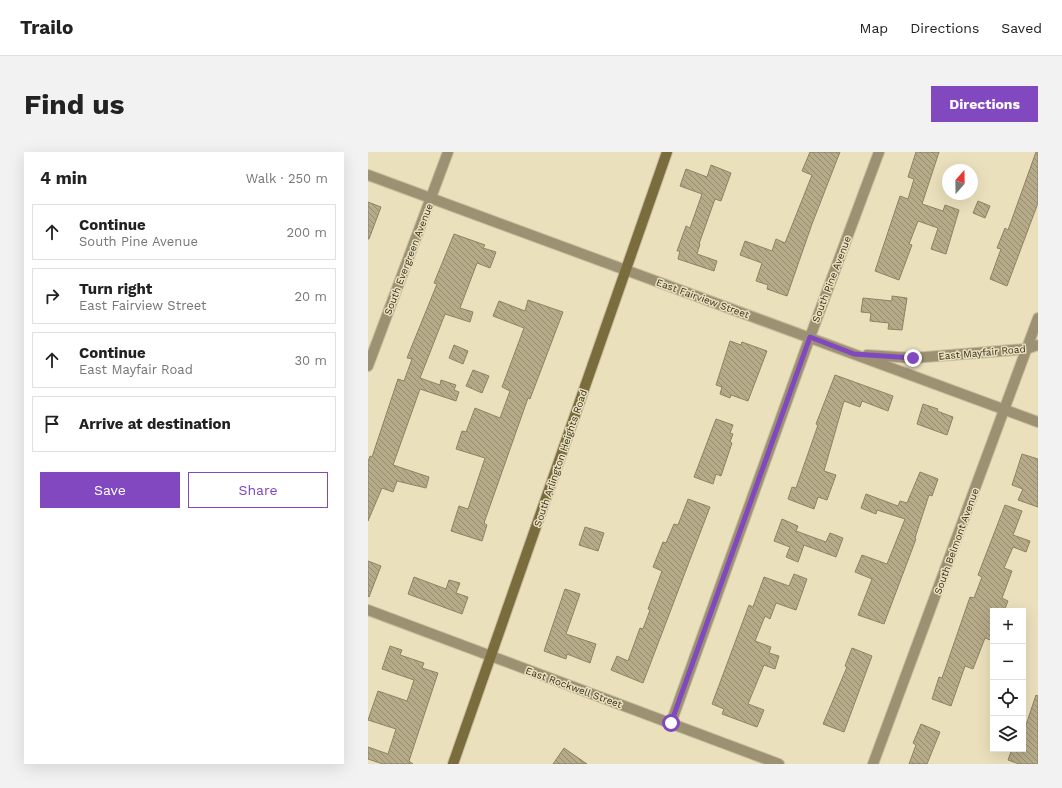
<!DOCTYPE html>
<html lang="en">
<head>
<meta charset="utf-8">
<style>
  body { margin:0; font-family:"Work Sans",sans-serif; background:#f2f2f2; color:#222 }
  .controls { position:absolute; right:12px; bottom:12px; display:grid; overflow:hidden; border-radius:0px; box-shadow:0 4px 16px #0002 }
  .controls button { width:36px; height:36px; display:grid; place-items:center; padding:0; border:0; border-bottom:1px solid #e0e0e0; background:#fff; color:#222; font:20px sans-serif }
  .compass { position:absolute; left:574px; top:12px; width:36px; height:36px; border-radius:50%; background:#fff; box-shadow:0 4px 16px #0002; rotate:20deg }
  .stop { position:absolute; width:12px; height:12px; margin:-9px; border:3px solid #8148bf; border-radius:50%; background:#fff }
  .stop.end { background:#8148bf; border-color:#fff; box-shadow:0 1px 4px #0008 }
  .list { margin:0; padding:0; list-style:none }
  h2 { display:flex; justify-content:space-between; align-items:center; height:52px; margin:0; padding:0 16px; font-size:17px }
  h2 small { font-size:13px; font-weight:400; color:#767676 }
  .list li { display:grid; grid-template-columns:26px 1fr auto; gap:12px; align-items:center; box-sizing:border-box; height:56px; margin:0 8px 8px; padding:0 8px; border:1px solid #e0e0e0; border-radius:0px }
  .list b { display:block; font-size:15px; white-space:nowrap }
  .list p { margin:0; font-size:13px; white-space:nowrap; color:#767676 }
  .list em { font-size:13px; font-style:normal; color:#767676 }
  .actions { display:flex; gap:8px; padding:12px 16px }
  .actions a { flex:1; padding:9px 0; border:1px solid #8148bf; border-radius:0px; text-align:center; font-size:14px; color:#8148bf }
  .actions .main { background:#8148bf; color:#fff }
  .icon { flex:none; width:22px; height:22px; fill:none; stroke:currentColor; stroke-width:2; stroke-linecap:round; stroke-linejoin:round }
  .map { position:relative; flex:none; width:670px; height:612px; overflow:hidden; border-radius:0px }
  header { display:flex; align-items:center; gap:24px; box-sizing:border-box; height:56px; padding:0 20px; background:#fff; border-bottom:1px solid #e0e0e0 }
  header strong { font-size:19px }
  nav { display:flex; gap:22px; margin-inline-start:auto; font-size:14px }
  .intro { display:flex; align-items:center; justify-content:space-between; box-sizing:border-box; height:96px; padding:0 24px }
  h1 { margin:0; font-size:28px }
  .button { padding:10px 18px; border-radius:0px; background:#8148bf; color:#fff; font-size:14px; font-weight:700 }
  main { display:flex; gap:24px; padding:0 24px }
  aside { flex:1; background:#fff; border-radius:0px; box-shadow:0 4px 16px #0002 }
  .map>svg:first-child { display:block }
</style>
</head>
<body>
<header>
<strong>Trailo</strong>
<nav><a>Map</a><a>Directions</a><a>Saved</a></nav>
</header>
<div class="intro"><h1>Find us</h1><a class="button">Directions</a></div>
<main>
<aside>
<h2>4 min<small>Walk · 250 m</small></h2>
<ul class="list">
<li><svg class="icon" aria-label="ahead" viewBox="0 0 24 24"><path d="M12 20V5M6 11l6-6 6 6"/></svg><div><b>Continue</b><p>South Pine Avenue</p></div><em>200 m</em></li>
<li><svg class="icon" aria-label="right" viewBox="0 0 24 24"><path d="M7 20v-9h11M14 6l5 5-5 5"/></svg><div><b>Turn right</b><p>East Fairview Street</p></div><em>20 m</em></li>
<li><svg class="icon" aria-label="ahead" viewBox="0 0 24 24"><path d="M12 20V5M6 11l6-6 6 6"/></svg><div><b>Continue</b><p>East Mayfair Road</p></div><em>30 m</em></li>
<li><svg class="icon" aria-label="arrive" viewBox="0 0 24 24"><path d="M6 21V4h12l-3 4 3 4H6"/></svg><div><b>Arrive at destination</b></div></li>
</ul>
<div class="actions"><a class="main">Save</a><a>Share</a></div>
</aside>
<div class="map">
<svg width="670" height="612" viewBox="0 0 670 612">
  <defs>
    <pattern id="building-back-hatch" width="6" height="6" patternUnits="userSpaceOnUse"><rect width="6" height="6" fill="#b5ab89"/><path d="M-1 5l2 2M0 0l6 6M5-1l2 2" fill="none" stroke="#948c70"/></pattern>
  </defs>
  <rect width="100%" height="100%" fill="#ebe0bc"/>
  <g fill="url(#building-back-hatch)" stroke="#8d8362">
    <path d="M442 0H472L444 72 419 144 399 137 400 133 388 129 394 111 372 103 377 89 404 99 408 87 417 91 444 23 434 19Z"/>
    <path d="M548 0H571L554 52 575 59 577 53 591 58 578 102 563 97 570 76 550 69 541 92 544 93 531 128 507 119 532 44 540 47 546 27 540 25Z"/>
    <path d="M668 0H670V51L639 134 622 127 633 97 629 96 637 76 640 78Z"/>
    <path d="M343 13 363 21 353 49 347 47 331 92H332L329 102 349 109 346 119 310 107 312 99H309L318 74 322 76 334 42 312 34 318 17 339 25Z"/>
    <path d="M610 49 622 54 617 66 605 61Z"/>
    <path d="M0 50 13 55 1 87H0Z"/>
    <path d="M86 82 117 93 115 96 128 100 122 116 109 111 92 156 105 160 102 170 77 162 52 226 72 233 73 228 88 233 86 238 91 240 88 249 52 237 25 313 61 325 58 336 29 329 25 340 14 336 0 369V310L2 304 4 305 30 227 36 229 44 207 39 206 69 132 66 131Z"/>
    <path d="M524 144 539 146 534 178 520 177 521 171 502 169 503 161 493 160 495 146 524 149Z"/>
    <path d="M160 148 195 160 162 247 160 246 116 371 119 373 114 389 83 379 91 354 100 357 117 306 88 297 94 279 98 280 107 256 132 266 142 239 134 235 156 176 125 164 131 149 157 159Z"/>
    <path d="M362 189 373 193 374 190 399 199 380 249 363 243 362 246 352 242 354 235 348 233Z"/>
    <path d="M86 193 100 199 95 212 81 206Z"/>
    <path d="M105 218 121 224 114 241 98 234Z"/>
    <path d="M467 223 525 244 520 259 494 249 492 255 476 249 456 319 468 323 459 348 450 345 446 357 420 347 424 335 428 336 450 273 448 272Z"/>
    <path d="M555 252 570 257 569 259 585 265 579 283 549 272Z"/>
    <path d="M348 267 365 273 362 281 365 282 362 290 364 291 353 324 348 322 345 332 326 325Z"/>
    <path d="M654 302 670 307V355L650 348 655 337 644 333Z"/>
    <path d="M552 320 570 327 564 344 561 343 547 386 548 387 516 472 490 463 504 427 487 420 494 403 519 412 537 367 509 358 508 362 493 356 498 342 530 354 532 349 539 351Z"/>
    <path d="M320 347 342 355 275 531 243 518 249 504 260 509 272 476 275 477 282 458 280 457 294 419 285 415 295 390 298 391 306 372 310 373Z"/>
    <path d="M637 353 654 359 645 383 662 389 658 400 645 395 636 416 644 419 634 446 640 449 636 459H625V489L617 486 605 517 597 514 583 554 564 547 571 525 574 526 602 445 606 446 614 425 610 423Z"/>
    <path d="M414 367 430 374 428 379 458 390 462 381 475 386 468 405 436 393 430 410 418 405 422 395 406 389Z"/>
    <path d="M217 375 236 381 230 399 211 393Z"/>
    <path d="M0 409 13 414 1 445 0 444Z"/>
    <path d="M426 422 439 427 428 458 408 451 402 467 397 464 387 489 403 495 401 501 411 504 407 517 396 513 380 552 396 558 389 575 354 562 356 557 344 552 381 453 385 455 396 425 421 434Z"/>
    <path d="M46 425 78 437 81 428 92 431 88 441 100 445 94 462 40 442Z"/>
    <path d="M197 437 212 442 198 482 228 492 222 511 199 502 198 507 176 499Z"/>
    <path d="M22 494 34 498 32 503 56 511 54 516 70 521 41 609 45 612H15L0 607V595L20 602 28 577 0 568 10 539 39 549 46 528 14 517Z"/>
    <path d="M484 496 504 504 476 580 455 572 479 515 477 514Z"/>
    <path d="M668 543 670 544V612H651L640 608 644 597H655V582Z"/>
    <path d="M553 572 572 580 559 612H541L548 593 545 591Z"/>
    <path d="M196 596 219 612H185Z"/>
  </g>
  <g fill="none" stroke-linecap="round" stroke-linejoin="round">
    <defs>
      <g id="street">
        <path d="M0 23 670 270"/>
        <path d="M499 203 545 206 658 197 670 193"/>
        <path d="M0 214 80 0"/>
        <path d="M0 458 411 612"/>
        <path d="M303 571 442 185 511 0"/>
        <path d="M505 612 670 166"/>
      </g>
      <path id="secondary" d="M85 612 299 0"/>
    </defs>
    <use href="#street" stroke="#c7bd9d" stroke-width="12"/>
    <use href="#secondary" stroke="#c7bd9d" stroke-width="12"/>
    <use href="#street" stroke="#9c9273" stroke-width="10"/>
    <use href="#secondary" stroke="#7b6c3d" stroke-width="10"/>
  </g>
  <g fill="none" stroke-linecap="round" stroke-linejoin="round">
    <path stroke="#8148bf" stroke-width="5" d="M303 571 442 185 486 202 545 206"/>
  </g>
  <g text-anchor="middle" stroke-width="3" stroke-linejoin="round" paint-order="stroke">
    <g font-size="10" fill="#353123" stroke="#ebe0bc">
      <text transform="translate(40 107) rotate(-69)" y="4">South Evergreen Avenue</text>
      <text transform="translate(463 127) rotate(-69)" y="4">South Pine Avenue</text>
      <text transform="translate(335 146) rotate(20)" y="4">East Fairview Street</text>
      <text transform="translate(614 200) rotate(-5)" y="4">East Mayfair Road</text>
      <text transform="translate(192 306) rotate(-71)" y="4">South Arlington Heights Road</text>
      <text transform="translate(588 389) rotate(-70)" y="4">South Belmont Avenue</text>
      <text transform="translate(206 535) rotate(20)" y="4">East Rockwell Street</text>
    </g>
  </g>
</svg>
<div class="controls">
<button>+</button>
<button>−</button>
<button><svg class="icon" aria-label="locate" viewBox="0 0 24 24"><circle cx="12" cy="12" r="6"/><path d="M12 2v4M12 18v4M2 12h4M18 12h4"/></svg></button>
<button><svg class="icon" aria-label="layers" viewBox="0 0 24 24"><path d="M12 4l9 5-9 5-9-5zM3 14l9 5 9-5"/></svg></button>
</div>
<svg class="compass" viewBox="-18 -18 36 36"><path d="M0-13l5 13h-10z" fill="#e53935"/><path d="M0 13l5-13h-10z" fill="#767676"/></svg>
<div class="stop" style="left:303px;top:571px"></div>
<div class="stop end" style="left:545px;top:206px"></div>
</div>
</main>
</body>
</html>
